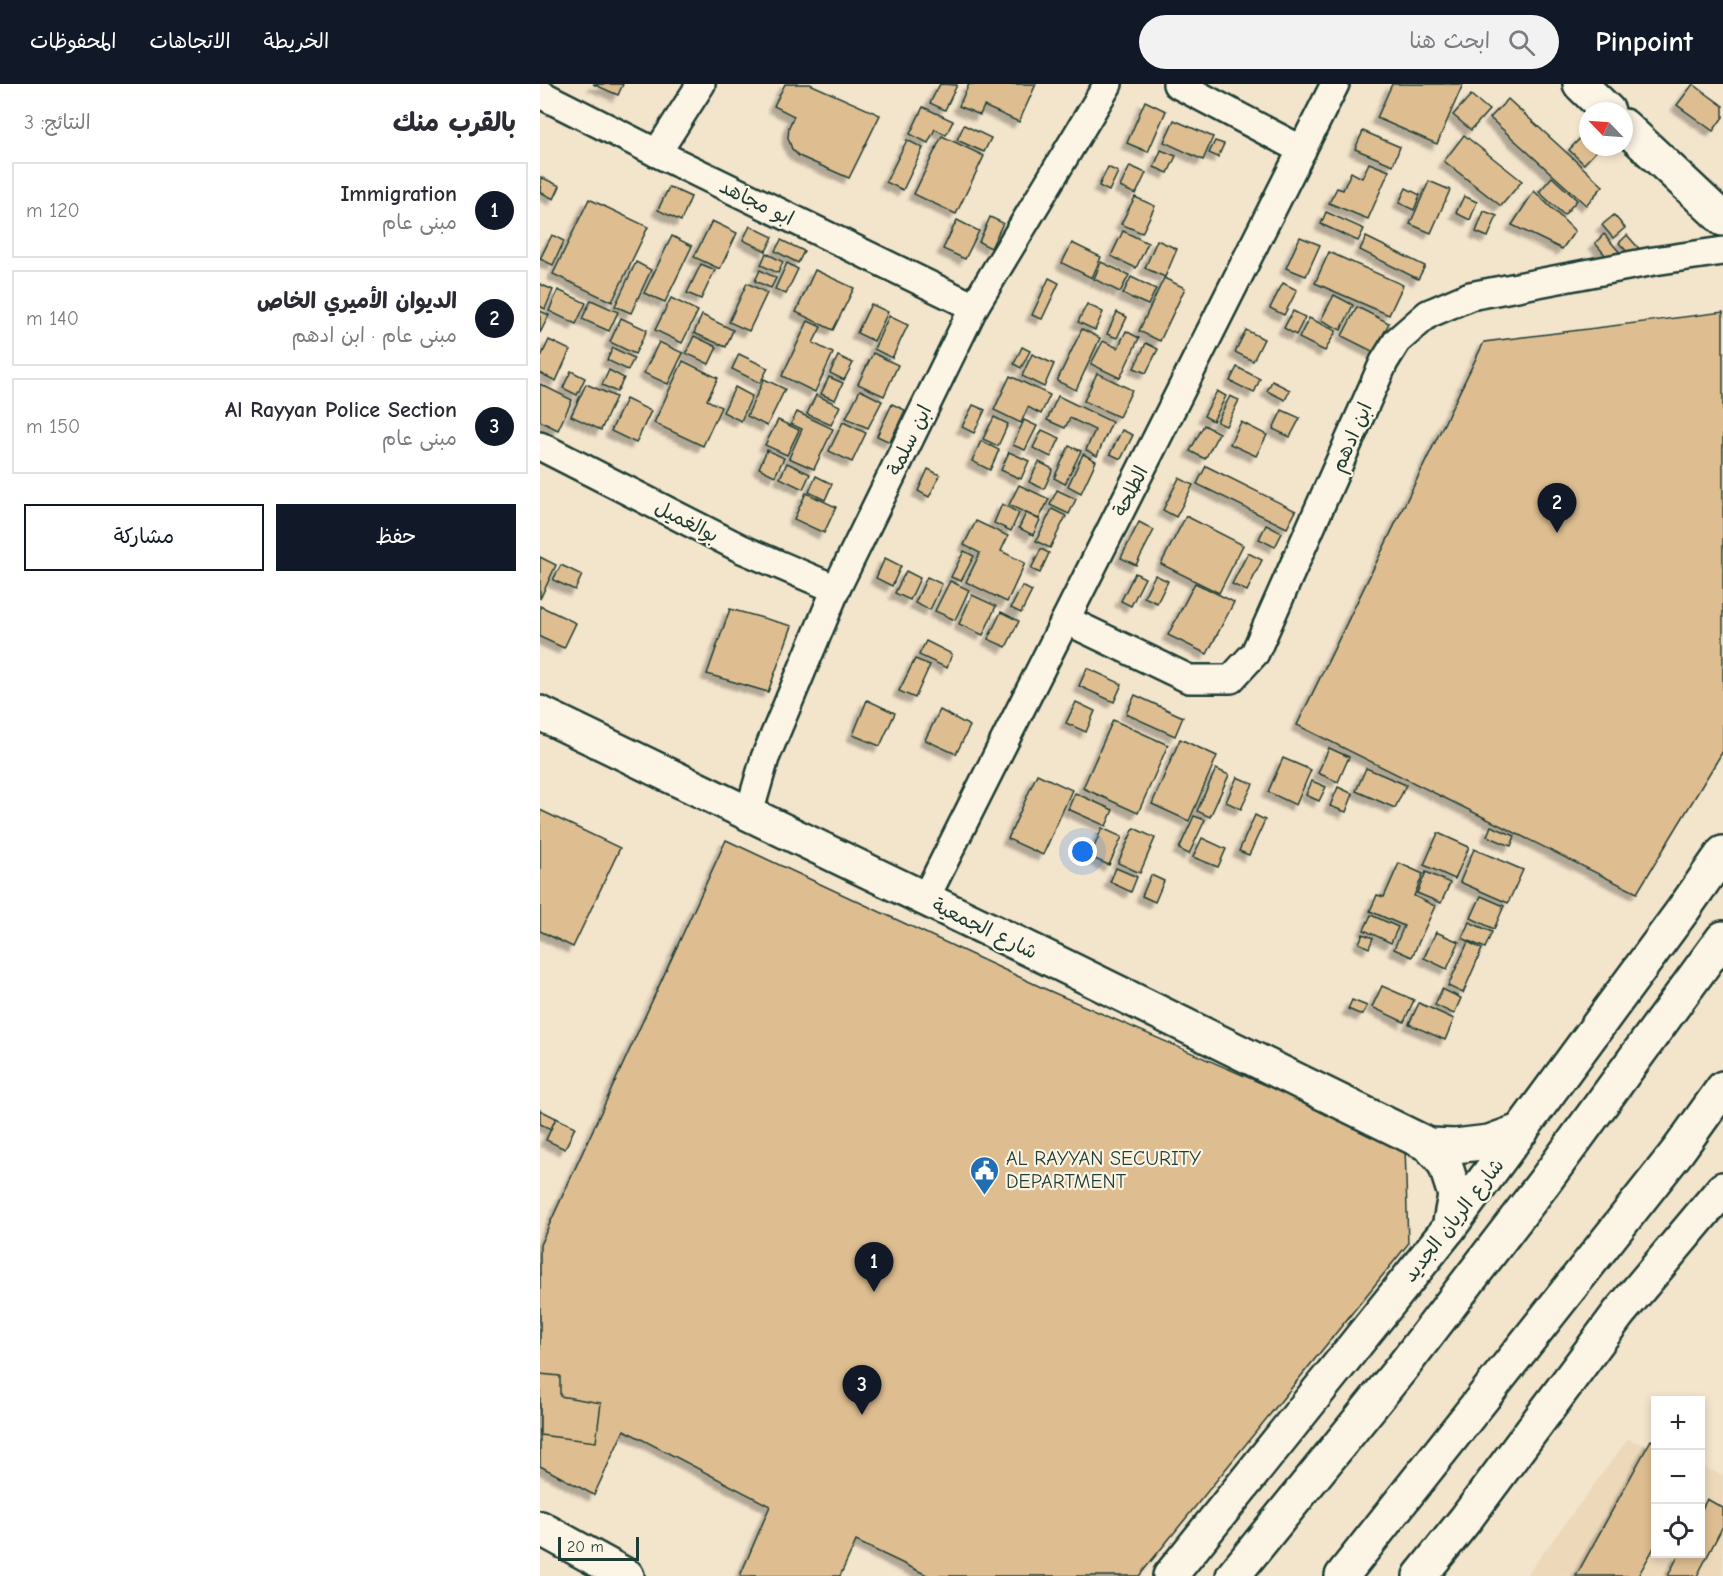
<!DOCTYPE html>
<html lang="ar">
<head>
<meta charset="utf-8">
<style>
  body { margin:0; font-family:"Comic Neue","Playpen Sans Arabic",sans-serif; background:#f2f2f3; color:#2b2b33; direction:rtl }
  .controls { position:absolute; right:18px; bottom:18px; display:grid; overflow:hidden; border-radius:0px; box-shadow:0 3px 9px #0003 }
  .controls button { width:54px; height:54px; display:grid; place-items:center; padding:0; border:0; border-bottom:2px solid #e1e1e2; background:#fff; color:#2b2b33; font:30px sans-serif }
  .compass { position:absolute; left:1039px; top:18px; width:54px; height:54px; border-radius:50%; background:#fff; box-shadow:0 3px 9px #0003; rotate:295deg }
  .scale { position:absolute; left:18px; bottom:15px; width:81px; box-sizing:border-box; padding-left:6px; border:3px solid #1f3d34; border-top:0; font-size:16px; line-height:21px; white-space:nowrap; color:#1f3d34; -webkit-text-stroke:4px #fcf5e5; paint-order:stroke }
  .you { position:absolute; left:543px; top:768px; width:21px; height:21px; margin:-15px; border:4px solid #fff; border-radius:50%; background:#1a73e8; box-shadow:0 0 0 9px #1a73e833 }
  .badge { display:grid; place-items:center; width:39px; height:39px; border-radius:50%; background:#111827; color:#fff; font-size:20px; font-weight:700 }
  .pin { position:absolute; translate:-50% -50px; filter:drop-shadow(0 2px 3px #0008) }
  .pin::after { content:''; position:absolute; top:32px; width:21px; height:18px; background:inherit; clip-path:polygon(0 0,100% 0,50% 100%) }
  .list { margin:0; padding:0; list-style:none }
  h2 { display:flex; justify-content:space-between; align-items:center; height:78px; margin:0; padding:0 24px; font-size:26px }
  h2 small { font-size:20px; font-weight:400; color:#7c7c81 }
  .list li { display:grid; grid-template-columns:39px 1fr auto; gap:18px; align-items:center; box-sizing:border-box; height:96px; margin:0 12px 12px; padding:0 12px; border:2px solid #e1e1e2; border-radius:0px }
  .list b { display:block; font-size:22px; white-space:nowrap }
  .list p { margin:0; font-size:20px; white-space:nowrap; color:#7c7c81 }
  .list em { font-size:20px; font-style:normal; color:#7c7c81 }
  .actions { display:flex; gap:12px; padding:18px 24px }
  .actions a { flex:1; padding:14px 0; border:2px solid #111827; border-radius:0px; text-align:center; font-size:21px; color:#111827 }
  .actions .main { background:#111827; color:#fff }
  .icon { flex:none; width:33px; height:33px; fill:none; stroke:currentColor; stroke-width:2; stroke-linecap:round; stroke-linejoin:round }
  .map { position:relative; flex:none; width:1183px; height:1492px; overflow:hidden; direction:ltr }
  header { display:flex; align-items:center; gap:36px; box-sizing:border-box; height:84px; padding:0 30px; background:#111827; color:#fff }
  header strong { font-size:28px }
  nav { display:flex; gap:33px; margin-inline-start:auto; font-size:21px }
  .search { width:420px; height:54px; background:#f2f2f3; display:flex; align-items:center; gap:15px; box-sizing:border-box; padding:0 21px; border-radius:33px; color:#7c7c81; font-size:22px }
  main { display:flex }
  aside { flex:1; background:#fff }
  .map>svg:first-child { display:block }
</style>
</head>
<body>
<header>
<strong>Pinpoint</strong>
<div class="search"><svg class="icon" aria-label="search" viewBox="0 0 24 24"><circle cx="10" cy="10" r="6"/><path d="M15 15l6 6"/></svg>ابحث هنا</div>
<nav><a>الخريطة</a><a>الاتجاهات</a><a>المحفوظات</a></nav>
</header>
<main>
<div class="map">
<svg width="1183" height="1492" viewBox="0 0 1183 1492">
  <defs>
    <filter id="shadow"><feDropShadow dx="-5.5" dy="5.5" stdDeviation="1.5" flood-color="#0004"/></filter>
  </defs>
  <rect width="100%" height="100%" fill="#f3e4cc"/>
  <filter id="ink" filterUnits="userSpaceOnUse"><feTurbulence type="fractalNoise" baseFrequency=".0167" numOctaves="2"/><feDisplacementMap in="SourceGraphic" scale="12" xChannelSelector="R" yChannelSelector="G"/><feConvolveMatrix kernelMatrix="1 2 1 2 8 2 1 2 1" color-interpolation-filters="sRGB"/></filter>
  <g filter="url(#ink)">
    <path fill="#edd9ba" d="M1088 1355 1115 1365 1116 1470H1160L1161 1382 1183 1391V1492H986Z"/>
    <g fill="#debe91" stroke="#1f3d34" stroke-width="1.5" filter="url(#shadow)">
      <path d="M53 0H83L78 11Z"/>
      <path d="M245 0H270L340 31 309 94 259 72 252 65 248 54 249 43 254 32 234 22Z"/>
      <path d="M400 0 417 1 405 26 390 19Z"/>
      <path d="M429 0H496L479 38 444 22 440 31 419 22Z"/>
      <path d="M852 0H923L897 60 837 34Z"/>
      <path d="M1153 0 1183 22V33L1173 47 1137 21Z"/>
      <path d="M931 11 949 26 931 46 913 31Z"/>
      <path d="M968 15 1063 102 1046 121 950 34Z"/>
      <path d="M605 17 626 27 608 68 587 59Z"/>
      <path d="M383 23 413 37 406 51 395 45 388 59 370 50Z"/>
      <path d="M634 36 673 53 663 76 624 58Z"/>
      <path d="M424 41 451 54 444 68 417 56Z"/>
      <path d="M1048 46V63H1060L1044 80 1029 66Z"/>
      <path d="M823 47 860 63 853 81 815 65Z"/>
      <path d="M924 51 982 97 961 122 904 77Z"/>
      <path d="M402 52 444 72 416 130 374 110Z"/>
      <path d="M367 56 383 64 363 106 346 98Z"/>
      <path d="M675 57 684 60 678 73 669 69Z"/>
      <path d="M621 66 636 72 628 89 614 83Z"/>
      <path d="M829 79 849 87 828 135 789 119 797 104 803 106 811 88 822 94Z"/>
      <path d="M590 82 606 89 596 110 580 103Z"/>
      <path d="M568 83 578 88 569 107 559 102Z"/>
      <path d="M1 93 20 102 14 115 0 108Z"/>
      <path d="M1012 93 1037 116 1024 131 999 108Z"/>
      <path d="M889 97 910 106 891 149 870 140Z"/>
      <path d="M129 103 151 113 141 137 118 126Z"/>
      <path d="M866 104 880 111 874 126 859 119Z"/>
      <path d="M994 107 1035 147 1022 165 972 141Z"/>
      <path d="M924 112 937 118 930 136 916 129Z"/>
      <path d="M595 113 615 122 602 149 581 140Z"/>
      <path d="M49 115 108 143 72 218 13 190Z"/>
      <path d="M944 127 957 132 948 153 936 148Z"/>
      <path d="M786 128 824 145 818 157 781 140Z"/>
      <path d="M1074 131 1085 144 1073 154 1062 141Z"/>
      <path d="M450 133 463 139 451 164 439 158Z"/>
      <path d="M417 136 439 147 425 175 403 165Z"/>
      <path d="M172 137 197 149 180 185 154 173Z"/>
      <path d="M210 142 233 153 226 167 203 156Z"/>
      <path d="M583 147 608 159 596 184 571 172Z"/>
      <path d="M1064 150 1081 170 1072 179 1055 159Z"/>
      <path d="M12 151 24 157 13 181 0 175Z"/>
      <path d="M1087 151 1102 168 1094 175 1079 159Z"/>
      <path d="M132 152 152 162 125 218 104 209Z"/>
      <path d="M760 153 780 161 766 192 746 184Z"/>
      <path d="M826 153 885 182 878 195 820 166Z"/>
      <path d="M241 156 264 167 258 179 235 167Z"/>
      <path d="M617 156 637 165 625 193 605 184Z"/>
      <path d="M532 159 561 173 552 194 522 179Z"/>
      <path d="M789 168 863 201 849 231 775 199Z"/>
      <path d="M226 169 243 178 238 189 221 181Z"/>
      <path d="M96 178 111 186 91 229 75 222Z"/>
      <path d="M561 178 589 191 580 208 554 195Z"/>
      <path d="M247 179 258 185 246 210 235 205Z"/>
      <path d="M161 180 175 186 161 215 147 209Z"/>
      <path d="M220 186 236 194 231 204 215 197Z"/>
      <path d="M275 186 314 204 293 246 256 228Z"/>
      <path d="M591 193 616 205 608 221 583 210Z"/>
      <path d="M509 194 519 199 502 235 492 231Z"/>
      <path d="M624 194 645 204 620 257 599 247Z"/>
      <path d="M207 199 227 209 209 247 189 238Z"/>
      <path d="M743 199 757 206 744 231 730 224Z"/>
      <path d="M0 200 13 206 5 225 0 222Z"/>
      <path d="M18 206 46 219 36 240 9 227Z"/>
      <path d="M794 211 813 221 801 246 781 236Z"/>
      <path d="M131 214 158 227 142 259 115 246Z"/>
      <path d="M51 216 78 228 69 247 42 235Z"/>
      <path d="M331 220 348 228 334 257 317 249Z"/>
      <path d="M547 220 563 228 555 246 538 238Z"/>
      <path d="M817 223 849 239 834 268 802 252Z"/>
      <path d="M0 227 9 231 0 249Z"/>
      <path d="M753 227 765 233 756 251 744 244Z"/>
      <path d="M577 228 587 233 577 254 567 250Z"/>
      <path d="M1183 228V667L1097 809 757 641 944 258Z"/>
      <path d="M162 231 193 246 186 263 154 249Z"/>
      <path d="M349 232 368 241 352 274 334 265Z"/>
      <path d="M81 234 107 246 95 270 70 258Z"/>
      <path d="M769 234 796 247 785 267 759 254Z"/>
      <path d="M268 237 281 243 273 259 293 269 275 308 242 292Z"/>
      <path d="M542 245 560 254 536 306 517 297Z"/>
      <path d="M706 246 724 255 713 277 695 268Z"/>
      <path d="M586 247 599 254 580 294 551 280 563 257 578 264Z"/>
      <path d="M154 252 177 263 169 280 146 269Z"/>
      <path d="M9 256 30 266 16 297 0 289V275Z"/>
      <path d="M119 258 143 269 128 300 104 289Z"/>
      <path d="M606 259 618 265 606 289 594 284Z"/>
      <path d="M482 263 490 267 481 284 474 280Z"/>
      <path d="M73 264 94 274 88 286 67 276Z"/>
      <path d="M333 269 358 281 344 312 318 300Z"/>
      <path d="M199 270 228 284 220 299 192 285Z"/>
      <path d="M492 270 514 280 504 303 482 292Z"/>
      <path d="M298 272 313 279 304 296 290 289Z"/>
      <path d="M143 277 178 294 167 316 181 323 163 362 114 339Z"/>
      <path d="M697 283 720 295 714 309 690 297Z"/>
      <path d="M69 286 84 294 77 308 62 301Z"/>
      <path d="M31 287 45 294 37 311 23 304Z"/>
      <path d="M557 289 592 306 579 333 544 317Z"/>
      <path d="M470 292 510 311 501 330 488 323 481 339 454 326Z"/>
      <path d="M289 293 303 299 295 316 281 310Z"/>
      <path d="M224 295 245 305 227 342 207 332Z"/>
      <path d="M732 297 750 306 745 316 727 307Z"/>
      <path d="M0 300 32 316 18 346 0 337Z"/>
      <path d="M46 300 76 313 61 346 31 332Z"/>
      <path d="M195 303 212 312 201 337 183 328Z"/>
      <path d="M320 306 342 317 328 344 306 334Z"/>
      <path d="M677 307 686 312 673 337 664 332Z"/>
      <path d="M276 311 300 322 291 341 267 330Z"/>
      <path d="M518 312 572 338 557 372 546 366 555 346 530 334 525 344 507 336Z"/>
      <path d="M690 312 699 316 686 342 677 338Z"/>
      <path d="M86 315 111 327 96 359 71 347Z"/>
      <path d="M352 320 365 326 350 358 337 352Z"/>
      <path d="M433 321 445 326 434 349 422 343Z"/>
      <path d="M742 326 760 334 750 353 733 345Z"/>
      <path d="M257 328 293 345 274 385 249 374 262 345 251 340Z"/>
      <path d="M454 333 468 340 458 362 443 355Z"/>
      <path d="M238 336 259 346 247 371 225 361Z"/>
      <path d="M484 336 497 342 485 366 473 361Z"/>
      <path d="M303 338 326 349 312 378 289 367Z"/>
      <path d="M701 338 727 351 716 372 690 360Z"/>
      <path d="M664 341 679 349 665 375 650 367Z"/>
      <path d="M502 346 520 354 511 373 493 364Z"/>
      <path d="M582 346 593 351 581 375 570 370Z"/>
      <path d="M441 357 459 366 450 386 432 377Z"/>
      <path d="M529 362 541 367 525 400 514 394Z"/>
      <path d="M227 366 244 374 235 392 219 384Z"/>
      <path d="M469 368 489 377 481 395 461 386Z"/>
      <path d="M543 370 556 377 541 409 528 402Z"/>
      <path d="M499 378 513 385 504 405 489 398Z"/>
      <path d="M247 379 270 390 263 405 240 394Z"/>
      <path d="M666 382 756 427 747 444 657 400Z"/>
      <path d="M388 385 400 391 389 413 378 407Z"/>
      <path d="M276 392 292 400 285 416 269 408Z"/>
      <path d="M639 394 653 401 636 433 623 426Z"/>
      <path d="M479 401 509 415 499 435 469 421Z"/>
      <path d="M517 406 536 415 529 430 510 421Z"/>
      <path d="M266 409 296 423 284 449 254 435Z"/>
      <path d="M462 420 479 429 471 447 454 439Z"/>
      <path d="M512 425 526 432 510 464 496 457Z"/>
      <path d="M486 429 500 436 493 451 479 444Z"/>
      <path d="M646 432 703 461 679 509 621 480Z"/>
      <path d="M436 437 468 452 461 467 485 479 467 518 426 498 440 469 424 461Z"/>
      <path d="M599 438 614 446 596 481 581 474Z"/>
      <path d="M726 441 742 449 735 463 719 455Z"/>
      <path d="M501 465 509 469 500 489 491 485Z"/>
      <path d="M424 467 434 472 421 497 411 493Z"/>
      <path d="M708 469 722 476 707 507 692 500Z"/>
      <path d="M0 473 16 481 0 515Z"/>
      <path d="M345 474 361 482 352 502 336 494Z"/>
      <path d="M21 481 42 491 35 506 13 496Z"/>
      <path d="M366 487 380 494 370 516 355 509Z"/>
      <path d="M595 489 605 494 591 522 581 517Z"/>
      <path d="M615 491 628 497 617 519 604 513Z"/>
      <path d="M387 493 402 500 390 526 375 519Z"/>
      <path d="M410 497 429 506 415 536 395 527Z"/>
      <path d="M655 499 694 518 667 570 628 551Z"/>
      <path d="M482 502 492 507 481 529 471 524Z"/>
      <path d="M432 511 456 522 443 551 419 540Z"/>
      <path d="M0 522 36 539 24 564 0 553Z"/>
      <path d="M190 525 252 542 228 608 167 590Z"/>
      <path d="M461 528 479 537 466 563 448 555Z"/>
      <path d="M386 557 412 570 407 584 379 571Z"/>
      <path d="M375 575 390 581 375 614 359 607Z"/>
      <path d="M547 584 582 600 574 618 539 602Z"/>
      <path d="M595 611 643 633 635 652 586 630Z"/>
      <path d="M327 616 355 629 340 662 313 651Z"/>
      <path d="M536 618 555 627 546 648 526 639Z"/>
      <path d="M400 626 430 642 416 670 385 656Z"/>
      <path d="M573 636 628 661 598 729 543 704Z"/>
      <path d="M640 655 677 672 649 737 612 720Z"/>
      <path d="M789 664 809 673 798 698 778 689Z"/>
      <path d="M743 674 771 686 756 721 728 708Z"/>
      <path d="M826 684 866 701 855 724 816 707Z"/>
      <path d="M676 685 689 691 670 733 657 727Z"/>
      <path d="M497 690 532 706 503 771 468 755Z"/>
      <path d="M697 693 713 700 701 725 686 718Z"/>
      <path d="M772 697 786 703 779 717 766 711Z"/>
      <path d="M798 703 813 710 806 728 790 722Z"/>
      <path d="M535 709 573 726 566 742 528 725Z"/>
      <path d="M0 726 80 764 33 863 0 847Z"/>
      <path d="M715 731 725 736 709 771 699 767Z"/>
      <path d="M654 732 665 736 649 770 639 765Z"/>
      <path d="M951 742 975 752 971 762 947 752Z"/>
      <path d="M562 744 582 753 569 781 550 773Z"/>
      <path d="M594 744 615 754 600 789 578 779Z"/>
      <path d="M898 749 929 763 915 795 884 781Z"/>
      <path d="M662 754 686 765 678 783 653 773Z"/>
      <path d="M186 756 503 904 865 1062 868 1160 599 1492H389L316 1457 300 1492H200L230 1422 84 1346 54 1411 0 1382V1161Z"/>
      <path d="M934 765 983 786 968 819 920 798Z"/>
      <path d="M859 779 883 790 874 812 895 822 872 873 854 865 864 842 830 827 837 811 844 813Z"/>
      <path d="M576 784 597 793 591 808 570 798Z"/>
      <path d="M886 788 910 799 901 819 877 809Z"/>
      <path d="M611 791 624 797 615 818 602 812Z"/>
      <path d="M941 812 964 822 954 845 931 834Z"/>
      <path d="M831 831 858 843 851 859 824 846Z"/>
      <path d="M929 838 952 848 945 864 922 854Z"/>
      <path d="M896 848 919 858 907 885 884 874Z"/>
      <path d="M823 850 833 854 829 864 819 859Z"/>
      <path d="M928 858 942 865 923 909 908 902Z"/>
      <path d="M842 902 874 916 864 938 832 923Z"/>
      <path d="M902 905 921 914 914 930 895 921Z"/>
      <path d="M812 916 827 922 822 931 808 925Z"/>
      <path d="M879 919 914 935 905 956 869 940Z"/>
      <path d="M0 1026 16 1034 11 1045 0 1040Z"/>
      <path d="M16 1034 35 1043 25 1065 6 1056Z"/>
      <path d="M0 1290 20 1292V1312L61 1319 56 1358 0 1351Z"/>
      <path d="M1111 1356 1116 1359V1460L1098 1492H1036Z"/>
      <path d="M1167 1415 1183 1424V1442L1157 1492H1128L1139 1470H1160V1429Z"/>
    </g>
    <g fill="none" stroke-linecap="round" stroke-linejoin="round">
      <defs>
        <g id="street">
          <path d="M637 0 762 66"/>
          <path d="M0 10 117 69 434 223"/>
          <path d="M117 69 161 0"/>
          <path d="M0 362 202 465 296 505"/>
          <path d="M526 536 649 595H691L715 569 844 278 857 257 888 230 930 212 1114 177 1183 167"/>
          <path d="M209 729 225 674 296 505 434 223 568 0"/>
          <path d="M385 815 795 0"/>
        </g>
        <g id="secondary">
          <path d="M1040 0 1068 27"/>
          <path d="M1084 42 1183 135"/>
          <path d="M0 629 516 878 889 1061 905 1080 915 1111 909 1144"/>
          <path d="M889 1061 915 1062 949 1058 982 1046"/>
          <path d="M0 1444 87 1492"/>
          <path d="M630 1492 909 1144 1143 826 1183 769"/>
          <path d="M880 1492 925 1436 1079 1229 1183 1105"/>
        </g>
        <g id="highway">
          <path d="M693 1492 864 1281 1005 1097 1183 854"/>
          <path d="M802 1492 1138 1067 1183 1004"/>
        </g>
      </defs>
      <use href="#street" stroke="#1f3d34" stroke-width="32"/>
      <use href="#secondary" stroke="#1f3d34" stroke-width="38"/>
      <use href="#highway" stroke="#1f3d34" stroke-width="38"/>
      <use href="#street" stroke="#fcf5e5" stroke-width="27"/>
      <use href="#secondary" stroke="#fcf5e5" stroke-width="33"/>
      <use href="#highway" stroke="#fcf5e5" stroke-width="33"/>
    </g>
  </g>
  <defs>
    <symbol id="civic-pin" viewBox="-11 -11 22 30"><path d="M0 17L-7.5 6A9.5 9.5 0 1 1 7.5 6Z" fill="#1f6fb2" stroke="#fcf5e5"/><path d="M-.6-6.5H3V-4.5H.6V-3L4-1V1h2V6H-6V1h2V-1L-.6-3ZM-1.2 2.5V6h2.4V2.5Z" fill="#fff"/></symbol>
  </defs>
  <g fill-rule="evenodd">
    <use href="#civic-pin" x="428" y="1070" width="33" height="45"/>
  </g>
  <g text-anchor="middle" stroke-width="4.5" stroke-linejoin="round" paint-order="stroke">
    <g font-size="20" fill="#1f3d34" stroke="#fcf5e5">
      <text transform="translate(217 118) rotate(26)" y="7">ابو مجاهد</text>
      <text transform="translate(811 353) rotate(-66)" y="7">ابن ادهم</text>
      <text transform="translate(369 356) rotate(-64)" y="7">ابن سلمة</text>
      <text transform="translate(590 407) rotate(-63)" y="7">الطلحة</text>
      <text transform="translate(147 437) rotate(27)" y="7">بوالغميل</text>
      <text transform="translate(445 844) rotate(26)" y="7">شارع الجمعية</text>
      <text transform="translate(913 1136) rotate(-52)" y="7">شارع الريان الجديد</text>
    </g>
    <g font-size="20" fill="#1f3d34" stroke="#fcf5e5" text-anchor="start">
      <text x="466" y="1081">AL RAYYAN SECURITY<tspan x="466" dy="23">DEPARTMENT</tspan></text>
    </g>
  </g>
</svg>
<div class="controls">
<button>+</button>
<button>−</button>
<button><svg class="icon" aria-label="locate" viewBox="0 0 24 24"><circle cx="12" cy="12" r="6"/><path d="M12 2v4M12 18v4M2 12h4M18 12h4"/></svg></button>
</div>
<svg class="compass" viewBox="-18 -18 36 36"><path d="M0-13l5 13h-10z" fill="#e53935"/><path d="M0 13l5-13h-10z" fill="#7c7c81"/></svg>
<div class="scale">20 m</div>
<div class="you"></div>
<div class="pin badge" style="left:334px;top:1208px">1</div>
<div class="pin badge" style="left:1017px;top:449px">2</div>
<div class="pin badge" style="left:322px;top:1331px">3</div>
</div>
<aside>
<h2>بالقرب منك<small>النتائج: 3</small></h2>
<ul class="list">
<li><span class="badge">1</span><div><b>Immigration</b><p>مبنى عام</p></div><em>120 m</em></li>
<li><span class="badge">2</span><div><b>الديوان الأميري الخاص</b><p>مبنى عام · ابن ادهم</p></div><em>140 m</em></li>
<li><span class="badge">3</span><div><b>Al Rayyan Police Section</b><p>مبنى عام</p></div><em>150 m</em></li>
</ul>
<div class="actions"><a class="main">حفظ</a><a>مشاركة</a></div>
</aside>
</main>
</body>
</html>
